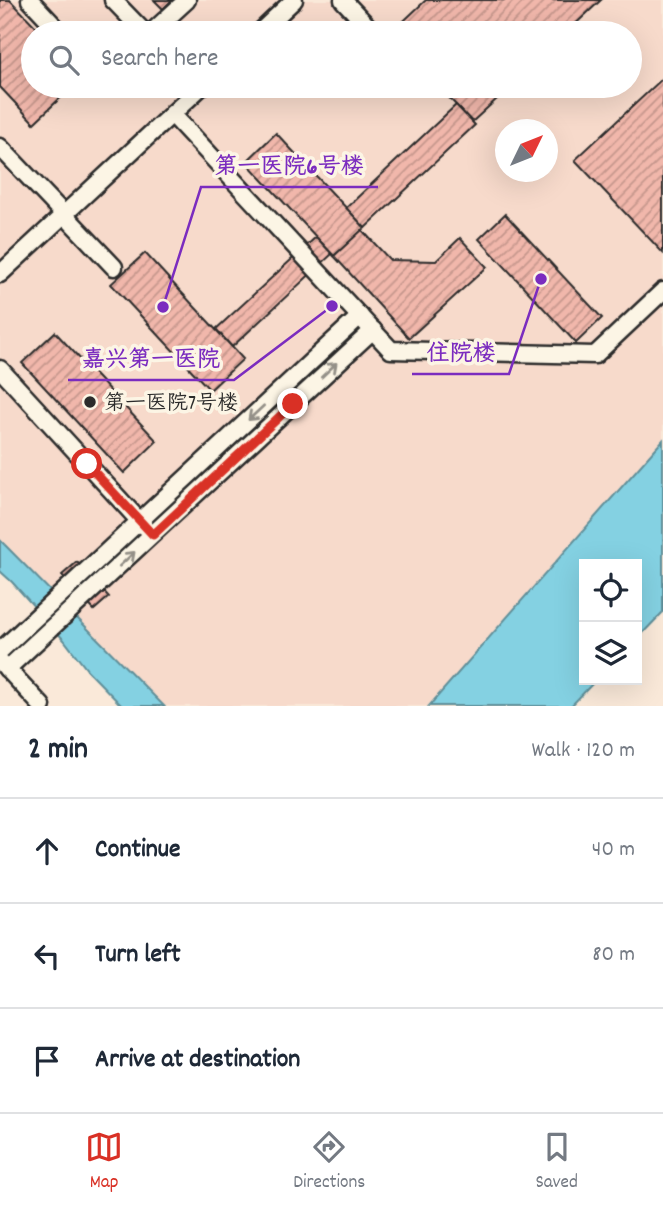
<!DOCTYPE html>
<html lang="en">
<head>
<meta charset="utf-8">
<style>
  body { margin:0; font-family:Dekko,"LXGW WenKai TC",sans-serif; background:#f6f6f7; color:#1f2937 }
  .controls { position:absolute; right:21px; bottom:21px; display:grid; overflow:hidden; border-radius:0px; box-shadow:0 7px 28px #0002 }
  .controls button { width:63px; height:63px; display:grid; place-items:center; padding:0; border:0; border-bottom:2px solid #e0e1e3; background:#fff; color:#1f2937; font:35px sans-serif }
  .compass { position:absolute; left:495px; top:119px; width:63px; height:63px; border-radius:50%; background:#fff; box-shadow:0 7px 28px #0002; rotate:47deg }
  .stop { position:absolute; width:21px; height:21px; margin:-16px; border:5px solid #d93025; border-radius:50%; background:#fff }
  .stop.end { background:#d93025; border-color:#fff; box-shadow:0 2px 7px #0008 }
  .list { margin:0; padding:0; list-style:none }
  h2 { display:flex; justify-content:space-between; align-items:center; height:91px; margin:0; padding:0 28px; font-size:30px }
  h2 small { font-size:23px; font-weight:400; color:#747a83 }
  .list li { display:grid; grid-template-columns:46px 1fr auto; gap:21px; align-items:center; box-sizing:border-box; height:105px; padding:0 28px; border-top:2px solid #e0e1e3 }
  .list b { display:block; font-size:26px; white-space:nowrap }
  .list em { font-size:23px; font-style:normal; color:#747a83 }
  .icon { flex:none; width:38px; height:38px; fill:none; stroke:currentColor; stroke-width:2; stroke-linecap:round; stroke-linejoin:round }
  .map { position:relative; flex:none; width:663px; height:706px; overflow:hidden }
  .search { position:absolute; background:#fff; box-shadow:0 7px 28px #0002; left:21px; right:21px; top:21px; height:77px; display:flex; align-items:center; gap:18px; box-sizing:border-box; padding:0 24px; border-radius:38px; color:#747a83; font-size:26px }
  .sheet { height:406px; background:#fff }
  nav { display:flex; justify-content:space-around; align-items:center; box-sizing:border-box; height:98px; border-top:2px solid #e0e1e3; background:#fff; font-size:19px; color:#747a83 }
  nav a { display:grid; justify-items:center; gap:4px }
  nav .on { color:#d93025 }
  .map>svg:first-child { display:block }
</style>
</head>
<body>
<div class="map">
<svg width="663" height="706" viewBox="0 0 663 706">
  <defs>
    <pattern id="building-hatch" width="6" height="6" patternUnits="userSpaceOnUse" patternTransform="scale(1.75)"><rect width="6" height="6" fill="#f1b7ab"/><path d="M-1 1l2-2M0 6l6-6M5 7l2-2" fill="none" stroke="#c3958b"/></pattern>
  </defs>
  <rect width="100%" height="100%" fill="#fae9d9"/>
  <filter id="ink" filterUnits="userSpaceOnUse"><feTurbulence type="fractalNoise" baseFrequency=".0143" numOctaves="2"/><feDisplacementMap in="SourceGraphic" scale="14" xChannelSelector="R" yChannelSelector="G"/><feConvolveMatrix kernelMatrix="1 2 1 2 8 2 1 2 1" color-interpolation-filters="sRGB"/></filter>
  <g filter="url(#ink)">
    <path fill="#f7dacb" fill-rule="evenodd" d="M0 0H663V440L429 706H164L0 540ZM33 33H630V86H33ZM505 130H548V172H505Z"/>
    <g fill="#84d1e2" stroke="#608f99" stroke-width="2">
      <path d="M663 440V612L637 639V564H584V680H596L571 706H429Z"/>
      <path d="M0 540 164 706H122L88 671 64 640 12 582 0 571Z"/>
    </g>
    <g fill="url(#building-hatch)" stroke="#2b2b2b" stroke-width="2">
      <path d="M0 0H10L42 33H33V86H73L34 123 0 87Z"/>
      <path d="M154 0H172L163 9Z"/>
      <path d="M426 0H601L566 33H391Z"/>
      <path d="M663 78V253L575 160Z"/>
      <path d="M438 86H511L472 122Z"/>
      <path d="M456 105 475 125 365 228 346 208Z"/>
      <path d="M276 133 365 228 334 256 246 162Z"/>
      <path d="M505 214 602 318 576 343 479 239Z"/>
      <path d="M362 230 390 260 436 261 460 238 487 267 409 338 334 256Z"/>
      <path d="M316 237 332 254 232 347 216 329Z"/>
      <path d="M145 253 243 359 210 390 111 284Z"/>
      <path d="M55 332 157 441 124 473 22 363Z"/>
      <path d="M77 562 109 597 94 610 62 575Z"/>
    </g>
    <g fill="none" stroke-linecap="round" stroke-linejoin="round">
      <defs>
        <g id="minor">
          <path d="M30 0 61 33"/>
          <path d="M113 0 145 33"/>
          <path d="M343 0 374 33"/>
          <path d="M151 33 187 0"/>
          <path d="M259 33 294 0"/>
          <path d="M172 114 391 350 595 355 663 291"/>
          <path d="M0 147 114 267"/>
          <path d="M0 274 202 86"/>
          <path d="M0 369 145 527"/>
          <path d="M0 651 360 316"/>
          <path d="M1 662 42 706"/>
          <path d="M7 669 373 330"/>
        </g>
      </defs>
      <use href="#minor" stroke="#2b2b2b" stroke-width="21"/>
      <use href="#minor" stroke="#fcf5e5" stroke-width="16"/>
    </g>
    <defs><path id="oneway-shaft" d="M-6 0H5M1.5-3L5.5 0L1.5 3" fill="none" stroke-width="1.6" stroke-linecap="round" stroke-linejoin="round" transform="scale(1.75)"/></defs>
    <g stroke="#949088">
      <use href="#oneway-shaft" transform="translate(329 370) rotate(-43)"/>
      <use href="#oneway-shaft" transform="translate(256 413) rotate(137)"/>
      <use href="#oneway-shaft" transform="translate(127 559) rotate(-43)"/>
    </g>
  </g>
  <g fill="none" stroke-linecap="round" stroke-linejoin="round" filter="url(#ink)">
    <path stroke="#d93025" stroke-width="9" d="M87 464 153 535 293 404"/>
  </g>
  <circle fill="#2b2b2b" stroke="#fcf5e5" stroke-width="2.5" cx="90" cy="402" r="7"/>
  <g text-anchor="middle" stroke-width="7" stroke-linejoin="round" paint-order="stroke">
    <g font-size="21" fill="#2b2b2b" stroke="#fcf5e5" text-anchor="start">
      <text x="104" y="409">第一医院7号楼</text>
    </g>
  </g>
  <path fill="none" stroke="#7b2cbf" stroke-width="2.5" d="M163 307L201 187H378M541 279L509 374H412M332 306L234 380H68"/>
  <g fill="#7b2cbf" stroke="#fcf5e5" stroke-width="2.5">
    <circle cx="163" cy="307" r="7"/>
    <circle cx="541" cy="279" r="7"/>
    <circle cx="332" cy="306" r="7"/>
  </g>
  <g font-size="23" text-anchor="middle" font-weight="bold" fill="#7b2cbf" stroke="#fcf5e5" stroke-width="7" stroke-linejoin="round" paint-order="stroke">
    <text x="289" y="173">第一医院6号楼</text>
    <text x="461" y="360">住院楼</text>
    <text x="151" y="366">嘉兴第一医院</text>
  </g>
</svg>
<div class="controls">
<button><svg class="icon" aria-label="locate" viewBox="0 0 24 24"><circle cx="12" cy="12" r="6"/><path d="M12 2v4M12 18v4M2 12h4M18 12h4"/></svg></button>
<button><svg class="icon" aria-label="layers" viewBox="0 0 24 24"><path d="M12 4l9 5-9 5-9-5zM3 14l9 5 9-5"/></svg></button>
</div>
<svg class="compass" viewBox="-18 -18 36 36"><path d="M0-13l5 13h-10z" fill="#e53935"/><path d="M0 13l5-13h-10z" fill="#747a83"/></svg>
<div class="stop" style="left:87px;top:464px"></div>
<div class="stop end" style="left:293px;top:404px"></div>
<div class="search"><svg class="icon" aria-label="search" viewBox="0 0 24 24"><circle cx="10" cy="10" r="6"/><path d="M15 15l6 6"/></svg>Search here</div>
</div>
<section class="sheet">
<h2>2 min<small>Walk · 120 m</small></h2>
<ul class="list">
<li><svg class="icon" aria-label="ahead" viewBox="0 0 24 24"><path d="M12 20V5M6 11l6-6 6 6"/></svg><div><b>Continue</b></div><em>40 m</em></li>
<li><svg class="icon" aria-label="left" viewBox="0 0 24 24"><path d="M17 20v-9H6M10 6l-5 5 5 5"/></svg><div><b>Turn left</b></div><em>80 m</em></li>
<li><svg class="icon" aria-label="arrive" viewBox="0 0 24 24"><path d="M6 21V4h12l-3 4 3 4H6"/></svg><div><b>Arrive at destination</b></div></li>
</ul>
</section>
<nav>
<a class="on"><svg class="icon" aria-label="map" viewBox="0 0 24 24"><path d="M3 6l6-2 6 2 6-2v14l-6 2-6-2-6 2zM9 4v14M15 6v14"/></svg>Map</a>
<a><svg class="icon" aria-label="directions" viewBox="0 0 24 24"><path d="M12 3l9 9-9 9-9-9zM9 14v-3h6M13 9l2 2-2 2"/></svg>Directions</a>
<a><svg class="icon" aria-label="saved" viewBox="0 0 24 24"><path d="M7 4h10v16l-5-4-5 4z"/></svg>Saved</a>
</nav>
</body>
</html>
